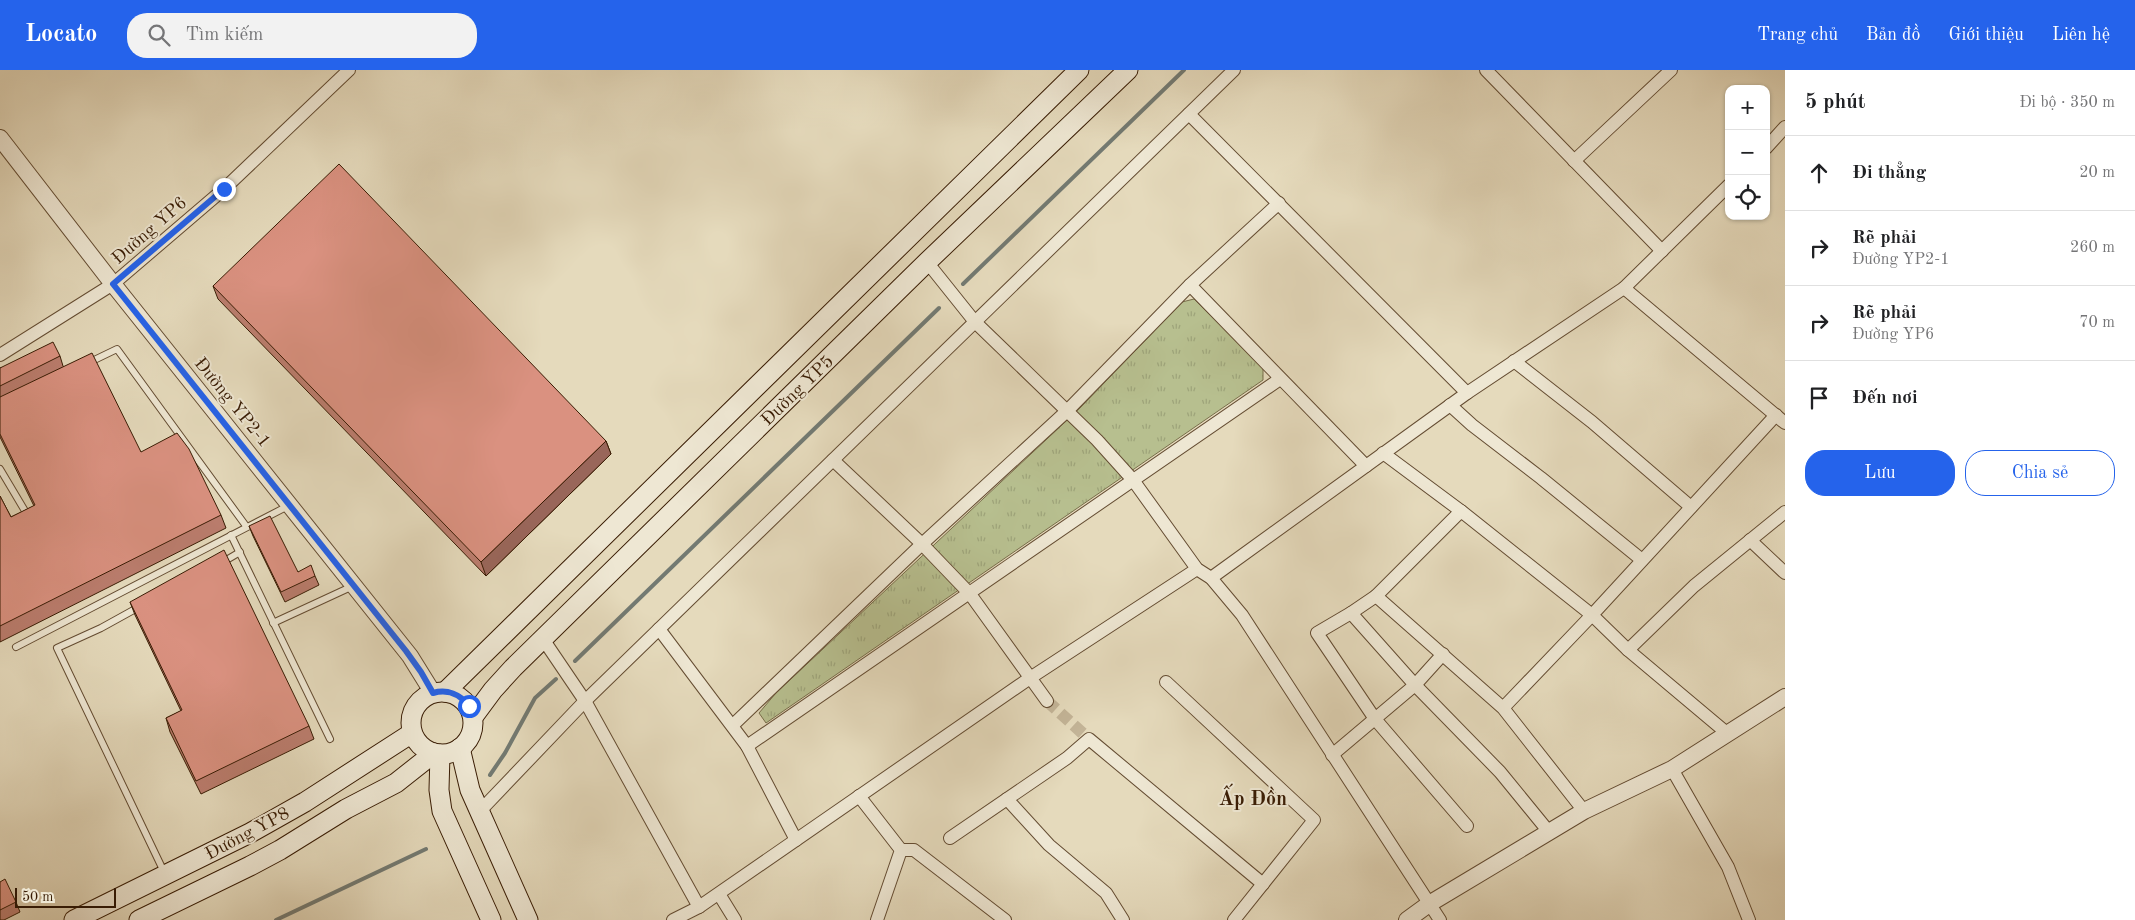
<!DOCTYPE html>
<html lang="vi">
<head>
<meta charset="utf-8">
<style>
  body { margin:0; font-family:"Old Standard TT",serif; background:#f2f2f2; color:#202124 }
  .controls { position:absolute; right:15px; top:15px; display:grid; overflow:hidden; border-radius:10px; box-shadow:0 1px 4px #0004 }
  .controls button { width:45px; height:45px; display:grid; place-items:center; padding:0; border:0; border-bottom:1px solid #e0e0e0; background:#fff; color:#202124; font:25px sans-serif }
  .scale { position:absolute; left:15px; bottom:12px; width:101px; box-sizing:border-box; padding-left:5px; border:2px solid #391c04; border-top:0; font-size:14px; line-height:18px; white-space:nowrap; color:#391c04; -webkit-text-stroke:4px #eee7d3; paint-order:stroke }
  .stop { position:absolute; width:15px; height:15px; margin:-11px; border:4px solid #2563eb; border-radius:50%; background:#fff }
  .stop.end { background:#2563eb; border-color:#fff; box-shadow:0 1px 5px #0008 }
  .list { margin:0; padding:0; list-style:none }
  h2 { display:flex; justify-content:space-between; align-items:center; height:65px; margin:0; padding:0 20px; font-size:21px }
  h2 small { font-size:16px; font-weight:400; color:#757577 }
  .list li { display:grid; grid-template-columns:32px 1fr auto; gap:15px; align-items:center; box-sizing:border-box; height:75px; padding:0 20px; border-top:1px solid #e0e0e0 }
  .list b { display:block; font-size:19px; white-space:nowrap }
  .list p { margin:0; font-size:16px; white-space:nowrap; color:#757577 }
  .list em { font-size:16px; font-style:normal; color:#757577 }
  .actions { display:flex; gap:10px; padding:15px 20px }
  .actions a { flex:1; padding:11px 0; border:1px solid #2563eb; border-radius:20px; text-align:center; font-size:18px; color:#2563eb }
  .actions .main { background:#2563eb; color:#fff }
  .icon { flex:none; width:28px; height:28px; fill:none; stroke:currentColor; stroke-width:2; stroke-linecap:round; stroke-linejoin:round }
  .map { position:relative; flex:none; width:1785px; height:850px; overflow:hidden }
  header { display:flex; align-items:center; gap:30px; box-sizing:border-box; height:70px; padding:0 25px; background:#2563eb; color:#fff }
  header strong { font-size:24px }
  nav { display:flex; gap:28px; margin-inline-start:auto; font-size:18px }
  .search { width:350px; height:45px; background:#f2f2f2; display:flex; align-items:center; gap:12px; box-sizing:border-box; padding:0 18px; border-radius:20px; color:#757577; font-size:19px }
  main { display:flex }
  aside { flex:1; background:#fff }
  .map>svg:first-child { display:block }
</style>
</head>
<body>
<header>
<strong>Locato</strong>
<div class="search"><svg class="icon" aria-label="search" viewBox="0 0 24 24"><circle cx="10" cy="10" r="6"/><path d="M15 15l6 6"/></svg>Tìm kiếm</div>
<nav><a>Trang chủ</a><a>Bản đồ</a><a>Giới thiệu</a><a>Liên hệ</a></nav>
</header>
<main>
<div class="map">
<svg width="1785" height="850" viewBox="0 0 1785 850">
  <defs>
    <pattern id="park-tufts" width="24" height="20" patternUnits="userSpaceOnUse" patternTransform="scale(1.25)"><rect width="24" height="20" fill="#b7bf8f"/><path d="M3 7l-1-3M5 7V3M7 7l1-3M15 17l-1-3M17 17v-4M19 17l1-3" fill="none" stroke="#9ea47a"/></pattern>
  </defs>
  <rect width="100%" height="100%" fill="#e5dabc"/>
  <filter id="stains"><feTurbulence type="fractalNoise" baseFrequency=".004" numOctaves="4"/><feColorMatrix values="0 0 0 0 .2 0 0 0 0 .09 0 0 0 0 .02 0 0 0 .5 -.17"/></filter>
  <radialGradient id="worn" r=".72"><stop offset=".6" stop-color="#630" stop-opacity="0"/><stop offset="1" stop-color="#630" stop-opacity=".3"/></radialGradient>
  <path fill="url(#park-tufts)" stroke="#786e4a" d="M1194 229 1263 298V310L766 653 759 643 776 623 1080 338 1182 232Z"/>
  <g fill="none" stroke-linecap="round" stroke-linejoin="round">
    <g stroke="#737a72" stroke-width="4">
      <path d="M963 214 1184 0"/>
      <path d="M575 591 939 238"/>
      <path d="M490 705 505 683 535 628 556 609"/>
      <path d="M276 850 426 779"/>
    </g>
    <path stroke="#c3b497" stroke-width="12" stroke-dasharray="12 6" stroke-linecap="butt" d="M1047 631 1089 669"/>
    <defs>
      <g id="service">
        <path d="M88 293 117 279 246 456"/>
        <path d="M0 399 28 446"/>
        <path d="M231 465 330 669"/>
        <path d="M223 492 240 482"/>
        <path d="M139 537 101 558 57 578 165 804"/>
        <path d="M273 553 353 516"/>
        <path d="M16 577 288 436"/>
      </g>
      <g id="minor">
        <path d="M1486 0 1662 181"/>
        <path d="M1189 44 1467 323"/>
        <path d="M1766 78 1785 57"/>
        <path d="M1574 91 1671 0"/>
        <path d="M1729 115 1624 218 1785 353"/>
        <path d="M927 192 975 252 1097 370 1133 410 1197 499 1211 508 1242 545 1440 850"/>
        <path d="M1190 215 1366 396"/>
        <path d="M0 285 113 214 224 119 349 0"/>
        <path d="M1514 291 1592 352 1691 437"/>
        <path d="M1450 335 1472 355 1541 408 1642 490"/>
        <path d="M1383 383 1461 441"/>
        <path d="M833 390 922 474 970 524 1047 631"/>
        <path d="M1750 470 1785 503"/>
        <path d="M1211 508 1467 323 1624 218"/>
        <path d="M1376 526 1351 543 1415 615 1443 584"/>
        <path d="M1351 543 1317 563 1375 649 1467 756"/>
        <path d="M659 559 747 676 796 770"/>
        <path d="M543 569 585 631 699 837 1030 608 1197 499"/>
        <path d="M1628 580 1592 545 1776 345"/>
        <path d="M1166 612 1314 750 1234 850"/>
        <path d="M1503 638 1376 526 1461 441 1592 545 1503 638 1584 741"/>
        <path d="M733 655 922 474 1067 341 1190 215 1279 133"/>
        <path d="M1728 664 1628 580 1694 516 1785 442"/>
        <path d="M747 676 1280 309"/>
        <path d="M1332 685 1415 615 1500 702 1549 762"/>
        <path d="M1672 699 1728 797 1749 850"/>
        <path d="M859 726 901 780 877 850"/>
        <path d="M1007 729 1049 775 1106 823 1123 850"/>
        <path d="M480 741 585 631 1234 0"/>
        <path d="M950 768 1067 688 1089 669 1263 814"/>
        <path d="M901 780H914L1005 850"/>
        <path d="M719 824 735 850"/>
        <path d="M673 850 699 837"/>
      </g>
      <g id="tertiary">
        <path d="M0 68 113 214 410 586 433 623"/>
        <path d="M1407 850 1429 834 1584 741 1672 699 1785 627"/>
      </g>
      <g id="secondary">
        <circle cx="442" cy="653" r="31"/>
        <path d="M445 622 1079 0"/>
        <path d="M473 647 493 620 513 598 927 192 1128 0"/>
        <path d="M460 678 470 720 528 850"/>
        <path d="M440 684 439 720 442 741 491 850"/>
        <path d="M74 850 250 763 305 732 412 663"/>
        <path d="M139 850 250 796 280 780 346 739 396 713 434 683"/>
      </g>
    </defs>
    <use href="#service" stroke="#644c32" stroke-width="8"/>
    <use href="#minor" stroke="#644c32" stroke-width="14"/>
    <use href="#tertiary" stroke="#644c32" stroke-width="18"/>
    <use href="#secondary" stroke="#391c04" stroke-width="21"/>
    <use href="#service" stroke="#eee7d3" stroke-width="6"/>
    <use href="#minor" stroke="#eee7d3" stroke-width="12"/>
    <use href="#tertiary" stroke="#eee7d3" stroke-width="16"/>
    <use href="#secondary" stroke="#eee7d3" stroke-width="19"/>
  </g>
  <g fill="#bb7d6e" stroke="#391c04">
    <path d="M213 216 606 371 611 384 486 506 218 229Z"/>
    <path d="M60 286 63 296 141 382 221 445 226 458 0 572V426L11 447 34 436 0 367V298Z"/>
    <path d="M249 456 298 502 315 506 319 515 285 532 253 466Z"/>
    <path d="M130 532 309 656 314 669 201 724 170 662 166 648 181 641 135 545Z"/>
    <path d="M0 812 16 832 20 842 4 850H0Z"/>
  </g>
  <path fill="#99665a" stroke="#391c04" d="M606 371 611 384 486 506 481 492Z"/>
  <g fill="#da9180" stroke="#391c04">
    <path d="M339 94 606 371 481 492 213 216Z"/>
    <path d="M53 272 60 286 0 316V298Z"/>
    <path d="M92 283 141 382 177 363 189 379 221 445 0 556V426L11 447 35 435 0 364V327Z"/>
    <path d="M270 446 298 502 311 495 315 506 281 522 249 456Z"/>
    <path d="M224 480 309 656 196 711 166 648 182 640 130 532Z"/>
    <path d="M5 809 16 832 0 840V812Z"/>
  </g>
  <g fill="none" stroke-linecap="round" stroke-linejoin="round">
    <path stroke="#2563eb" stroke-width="6" d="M224 119 113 214 406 581 421 602 433 623C447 619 460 624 469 636"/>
  </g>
  <g text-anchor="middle" stroke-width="4" stroke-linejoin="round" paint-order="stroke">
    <g font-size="18" fill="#391c04" stroke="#eee7d3">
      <text transform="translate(149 160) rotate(-41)" y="6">Đường YP6</text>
      <text transform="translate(797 320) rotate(-44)" y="6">Đường YP5</text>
      <text transform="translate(233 332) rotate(51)" y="6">Đường YP2-1</text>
      <text transform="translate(247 763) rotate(-28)" y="6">Đường YP8</text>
    </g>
    <g font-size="20" font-weight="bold" fill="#391c04" stroke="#eee7d3">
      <text x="1253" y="735">Ấp Đồn</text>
    </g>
  </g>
  <rect width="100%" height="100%" filter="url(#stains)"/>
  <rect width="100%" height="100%" fill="url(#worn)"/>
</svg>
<div class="controls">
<button>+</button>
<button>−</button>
<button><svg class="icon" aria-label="locate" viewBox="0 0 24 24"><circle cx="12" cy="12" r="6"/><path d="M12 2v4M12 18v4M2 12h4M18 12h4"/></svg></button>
</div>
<div class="scale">50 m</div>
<div class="stop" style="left:469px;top:636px"></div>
<div class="stop end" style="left:224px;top:119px"></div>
</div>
<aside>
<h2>5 phút<small>Đi bộ · 350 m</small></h2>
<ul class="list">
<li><svg class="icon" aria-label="ahead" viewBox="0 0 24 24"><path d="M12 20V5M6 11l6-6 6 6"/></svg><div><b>Đi thẳng</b></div><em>20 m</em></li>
<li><svg class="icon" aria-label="right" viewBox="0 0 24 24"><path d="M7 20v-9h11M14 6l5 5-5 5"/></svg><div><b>Rẽ phải</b><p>Đường YP2-1</p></div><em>260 m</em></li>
<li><svg class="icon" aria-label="right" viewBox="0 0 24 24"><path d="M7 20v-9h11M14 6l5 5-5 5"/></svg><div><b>Rẽ phải</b><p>Đường YP6</p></div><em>70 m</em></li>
<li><svg class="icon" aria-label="arrive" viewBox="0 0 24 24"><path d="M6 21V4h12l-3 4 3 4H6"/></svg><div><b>Đến nơi</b></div></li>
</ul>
<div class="actions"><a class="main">Lưu</a><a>Chia sẻ</a></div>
</aside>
</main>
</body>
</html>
